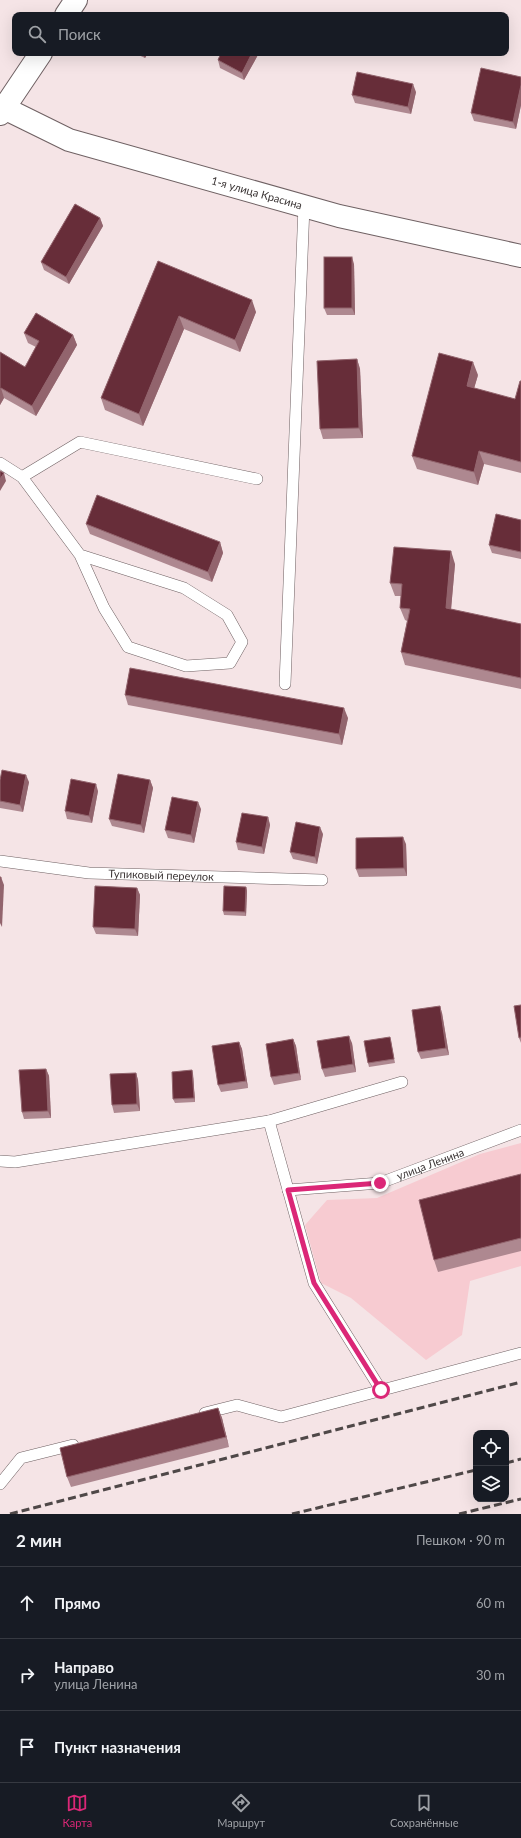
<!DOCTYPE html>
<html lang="ru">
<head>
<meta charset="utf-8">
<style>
  body { margin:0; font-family:Lato,sans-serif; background:#242831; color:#f1f3f6 }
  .controls { position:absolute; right:12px; bottom:12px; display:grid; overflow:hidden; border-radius:8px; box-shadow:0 4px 16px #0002 }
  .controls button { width:36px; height:36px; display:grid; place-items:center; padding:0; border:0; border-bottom:1px solid #363941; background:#171b24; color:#f1f3f6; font:20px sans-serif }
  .stop { position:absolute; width:12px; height:12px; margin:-9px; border:3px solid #db2777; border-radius:50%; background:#fff }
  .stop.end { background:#db2777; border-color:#fff; box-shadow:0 1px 4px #0008 }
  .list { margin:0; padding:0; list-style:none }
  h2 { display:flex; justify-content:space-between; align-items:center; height:52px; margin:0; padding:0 16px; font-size:17px }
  h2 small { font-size:13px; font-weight:400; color:#9ea1a6 }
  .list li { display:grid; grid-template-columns:26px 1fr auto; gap:12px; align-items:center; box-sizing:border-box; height:72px; padding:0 16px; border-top:1px solid #363941 }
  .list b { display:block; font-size:15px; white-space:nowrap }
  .list p { margin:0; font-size:13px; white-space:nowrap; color:#9ea1a6 }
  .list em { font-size:13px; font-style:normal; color:#9ea1a6 }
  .icon { flex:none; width:22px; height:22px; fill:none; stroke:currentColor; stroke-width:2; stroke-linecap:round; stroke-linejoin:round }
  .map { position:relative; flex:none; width:521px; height:1514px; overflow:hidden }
  .search { position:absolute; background:#171b24; box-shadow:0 4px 16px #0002; left:12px; right:12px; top:12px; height:44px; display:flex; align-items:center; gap:10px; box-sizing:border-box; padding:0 14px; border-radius:8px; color:#9ea1a6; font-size:15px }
  .sheet { height:268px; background:#171b24 }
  nav { display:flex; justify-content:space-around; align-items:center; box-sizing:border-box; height:56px; border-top:1px solid #363941; background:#171b24; font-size:11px; color:#9ea1a6 }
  nav a { display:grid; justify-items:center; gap:2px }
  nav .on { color:#db2777 }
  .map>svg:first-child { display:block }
</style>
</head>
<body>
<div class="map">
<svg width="521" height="1514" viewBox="0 0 521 1514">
  <rect width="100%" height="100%" fill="#f5e4e6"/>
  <path fill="#f7cbd1" d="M521 1143V1266L470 1281 462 1335 426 1360 351 1298 321 1283 305 1225 327 1200 377 1198 480 1154Z"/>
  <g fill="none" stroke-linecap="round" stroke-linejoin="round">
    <defs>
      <g id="service">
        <path d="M0 463 22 477 80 555 104 608 128 647 186 666 230 663 242 642 227 615 184 588 80 555"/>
        <path d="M22 477 80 442 257 479"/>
        <path d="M285 684 304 206"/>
        <path id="s1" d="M0 861 89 873 322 880"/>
        <path d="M269 1121 314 1283 381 1390"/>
        <path d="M0 1161 15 1162 269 1121 402 1082"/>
        <path id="s2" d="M288 1190 380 1183 521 1130"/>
        <path d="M205 1413 237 1405 281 1417 521 1353"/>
        <path d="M0 1484 21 1458 73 1445"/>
      </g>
      <g id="minor">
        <path id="s3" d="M0 106 69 140 339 216 521 256"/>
      </g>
      <g id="primary">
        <path d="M66 15 76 0"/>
        <path d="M0 114 41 53"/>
      </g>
    </defs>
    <use href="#service" stroke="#6f6163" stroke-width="12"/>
    <use href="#minor" stroke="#6f6163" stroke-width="24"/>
    <use href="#primary" stroke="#6f6163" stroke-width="24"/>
    <use href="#service" stroke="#fff" stroke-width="11"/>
    <use href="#minor" stroke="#fff" stroke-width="22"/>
    <use href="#primary" stroke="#fff" stroke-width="22"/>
    <g stroke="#4f4848" stroke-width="3" stroke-dasharray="8 4" stroke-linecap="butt">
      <path d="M506 1463 521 1459"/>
      <path d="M10 1514 521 1382"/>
      <path d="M292 1514 476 1470"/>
      <path d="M459 1514 521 1499"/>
    </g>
  </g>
  <g fill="#ae8890">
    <path d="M134 53H148L145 58Z"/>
    <path d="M221 53H259L244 80 220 68 218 60Z"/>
    <path d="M521 77V105L516 129 474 121 471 113Z"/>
    <path d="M416 92 411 114 355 103 352 95Z"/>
    <path d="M100 218 103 226 69 284 44 270 41 262Z"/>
    <path d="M158 261 256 312 240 352 184 329 143 426 105 410 101 398Z"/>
    <path d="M354 264 355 315H327L324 308Z"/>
    <path d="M24 333 73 335 77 345 36 416 4 398 0 405V352L25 367 36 347 28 343Z"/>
    <path d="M357 359 360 369 363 438 323 439 320 429Z"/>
    <path d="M478 375 474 388 515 399 521 381V473L484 464 478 485 417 469 412 456Z"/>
    <path d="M521 520V559L492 553 489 545Z"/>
    <path d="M86 524 220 542 223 553 212 582 90 534Z"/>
    <path d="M455 564 451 609 521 624V689L405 665 401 652 407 621 405 620 400 608 401 596H395L390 583Z"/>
    <path d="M125 695 348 718 342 745 128 705Z"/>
    <path d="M0 780 29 782 23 812 0 808Z"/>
    <path d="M150 780 153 788 144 833 112 826 109 819Z"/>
    <path d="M98 791 92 823 67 819 65 811Z"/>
    <path d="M201 809 194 843 168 838 165 830Z"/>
    <path d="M268 817 270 825 264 854 238 850 236 842Z"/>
    <path d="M323 834 317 864 293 859 290 852Z"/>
    <path d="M406 844 407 876 359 877 356 869Z"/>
    <path d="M246 887 247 891 246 916 224 915 223 911Z"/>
    <path d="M137 888 140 895 138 936 96 934 93 927Z"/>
    <path d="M521 1005V1043L519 1038Z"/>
    <path d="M442 1013 449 1055 421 1059 418 1052Z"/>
    <path d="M293 1039 296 1046 301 1080 274 1085 271 1077Z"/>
    <path d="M391 1041 395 1063 369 1067 368 1063Z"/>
    <path d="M239 1042 242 1049 248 1088 221 1092 218 1085Z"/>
    <path d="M352 1043 356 1072 325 1077 322 1069Z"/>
    <path d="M46 1069 49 1076 51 1118 24 1119 22 1112Z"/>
    <path d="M192 1070 193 1074 195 1102 175 1103 173 1099Z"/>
    <path d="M136 1073 138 1080 140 1111 114 1113 112 1105Z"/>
    <path d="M521 1174V1251L438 1272 434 1260Z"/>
    <path d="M218 1408 222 1418 229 1447 71 1487 67 1477Z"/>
  </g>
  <g fill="#92646d">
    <path d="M144 53H148L145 58 143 55Z"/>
    <path d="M252 53H259L244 80 242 73Z"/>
    <path d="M413 84 416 92 411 114 408 107Z"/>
    <path d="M521 85V105L516 129 513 122Z"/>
    <path d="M100 218 103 226 69 284 66 277Z"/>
    <path d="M352 257 354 264 355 315 352 308Z"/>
    <path d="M252 300 256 312 240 352 235 340Z"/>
    <path d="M179 316 184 329 143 426 139 414Z"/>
    <path d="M73 335 77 345 36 416 32 406Z"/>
    <path d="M357 359 360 369 363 438 359 428Z"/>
    <path d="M473 362 478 375 471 399 467 386Z"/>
    <path d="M1 388 4 398 0 405V389Z"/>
    <path d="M479 451 484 464 478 485 474 472Z"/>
    <path d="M4 473 6 481 0 491V479Z"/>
    <path d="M220 542 223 553 212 582 208 572Z"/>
    <path d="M451 551 455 564 450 621 446 608Z"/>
    <path d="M344 708 348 718 342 745 339 734Z"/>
    <path d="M26 775 29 782 23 812 20 805Z"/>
    <path d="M150 780 153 788 144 833 141 825Z"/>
    <path d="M96 784 98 791 92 823 89 816Z"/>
    <path d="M198 802 201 809 194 843 191 835Z"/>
    <path d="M268 817 270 825 264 854 262 847Z"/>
    <path d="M320 827 323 834 317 864 315 857Z"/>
    <path d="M403 837 406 844 407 876 404 868Z"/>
    <path d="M1 877 4 885 2 927 0 923V897Z"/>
    <path d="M246 887 247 891 246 916 245 912Z"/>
    <path d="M137 888 140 895 138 936 135 929Z"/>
    <path d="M440 1006 442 1013 449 1055 446 1048Z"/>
    <path d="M349 1036 352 1043 356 1072 353 1064Z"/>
    <path d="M293 1039 296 1046 301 1080 299 1073Z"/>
    <path d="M239 1042 242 1049 248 1088 246 1081Z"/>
    <path d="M46 1069 49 1076 51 1118 48 1111Z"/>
    <path d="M192 1070 193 1074 195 1102 194 1098Z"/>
    <path d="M136 1073 138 1080 140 1111 137 1104Z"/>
    <path d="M218 1408 222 1418 229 1447 226 1437Z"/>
  </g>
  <g fill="#672d39" stroke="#92646d">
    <path d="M221 53H252L242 73 218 60Z"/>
    <path d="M481 68 521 77V85L513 122 471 113Z"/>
    <path d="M357 72 413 84 408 107 352 95Z"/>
    <path d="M75 204 100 218 66 277 41 262Z"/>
    <rect x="324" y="257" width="28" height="51"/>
    <path d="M158 261 252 300 235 340 179 316 139 414 101 398Z"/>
    <path d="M36 313 73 335 32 406 1 388 0 389V352L25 367 39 341 24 333Z"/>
    <path d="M439 353 473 362 467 386 515 399 520 381H521V462L479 451 474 472 412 456Z"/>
    <path d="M357 359 359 428 320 429 317 361Z"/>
    <path d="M0 471 4 473 0 479Z"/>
    <path d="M97 495 220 542 208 572 86 524Z"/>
    <path d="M496 514 521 520V552L489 545Z"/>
    <path d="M394 547 451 551 446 608 521 624V678L401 652 410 609 400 608 402 584 390 583Z"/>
    <path d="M130 668 344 708 339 734 125 695Z"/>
    <path d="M2 770 26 775 20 805 0 801V780Z"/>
    <path d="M118 774 150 780 141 825 109 819Z"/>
    <path d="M71 779 96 784 89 816 65 811Z"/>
    <path d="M172 797 198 802 191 835 165 830Z"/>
    <path d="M242 813 268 817 262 847 236 842Z"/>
    <path d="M296 822 320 827 315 857 290 852Z"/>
    <path d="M403 837 404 868 356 869V838Z"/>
    <path d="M0 877H1L0 897Z"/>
    <path d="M95 886 137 888 135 929 93 927Z"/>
    <path d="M224 886 246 887 245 912 223 911Z"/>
    <path d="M521 1005V1037L519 1038 514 1006Z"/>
    <path d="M440 1006 446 1048 418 1052 412 1010Z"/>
    <path d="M349 1036 353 1064 322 1069 317 1041Z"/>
    <path d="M390 1037 394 1059 368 1063 364 1041Z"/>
    <path d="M293 1039 299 1073 271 1077 266 1044Z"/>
    <path d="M239 1042 246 1081 218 1085 212 1046Z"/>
    <path d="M46 1069 48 1111 22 1112 19 1070Z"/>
    <path d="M192 1070 194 1098 173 1099 172 1072Z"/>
    <path d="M136 1073 137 1104 112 1105 110 1074Z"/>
    <path d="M521 1174V1238L434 1260 419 1200Z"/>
    <path d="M218 1408 226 1437 67 1477 60 1448Z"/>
  </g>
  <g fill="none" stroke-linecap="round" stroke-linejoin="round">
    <path stroke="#db2777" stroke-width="5" d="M380 1183 288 1190 314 1283 381 1390"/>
  </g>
  <g text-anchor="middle" stroke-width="4" stroke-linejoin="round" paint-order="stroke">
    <g font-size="11" fill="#3b3535" stroke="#fdf3f4">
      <text dy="4" stroke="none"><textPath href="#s3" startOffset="272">1-я улица Красина</textPath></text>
      <text dy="4" stroke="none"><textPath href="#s1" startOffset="162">Тупиковый переулок</textPath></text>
      <text dy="4" stroke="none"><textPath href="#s2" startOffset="146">улица Ленина</textPath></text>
    </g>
  </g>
</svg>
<div class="controls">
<button><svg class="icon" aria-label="locate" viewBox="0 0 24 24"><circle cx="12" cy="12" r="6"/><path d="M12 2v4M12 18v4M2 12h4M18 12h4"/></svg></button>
<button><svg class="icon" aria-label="layers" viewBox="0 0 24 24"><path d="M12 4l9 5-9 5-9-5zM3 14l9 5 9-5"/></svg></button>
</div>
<div class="stop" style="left:381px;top:1390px"></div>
<div class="stop end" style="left:380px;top:1183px"></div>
<div class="search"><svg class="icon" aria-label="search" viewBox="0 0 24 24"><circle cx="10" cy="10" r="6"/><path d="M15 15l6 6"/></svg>Поиск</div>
</div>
<section class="sheet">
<h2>2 мин<small>Пешком · 90 m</small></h2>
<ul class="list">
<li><svg class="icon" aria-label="ahead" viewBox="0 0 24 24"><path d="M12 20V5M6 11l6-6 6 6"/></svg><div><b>Прямо</b></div><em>60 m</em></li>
<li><svg class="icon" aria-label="right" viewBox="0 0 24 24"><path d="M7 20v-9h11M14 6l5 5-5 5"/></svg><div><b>Направо</b><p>улица Ленина</p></div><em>30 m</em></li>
<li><svg class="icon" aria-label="arrive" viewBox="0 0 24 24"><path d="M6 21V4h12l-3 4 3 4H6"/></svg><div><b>Пункт назначения</b></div></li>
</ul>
</section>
<nav>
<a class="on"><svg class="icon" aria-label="map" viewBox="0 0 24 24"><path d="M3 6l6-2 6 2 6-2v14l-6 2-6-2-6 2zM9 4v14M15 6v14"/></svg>Карта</a>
<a><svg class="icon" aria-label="directions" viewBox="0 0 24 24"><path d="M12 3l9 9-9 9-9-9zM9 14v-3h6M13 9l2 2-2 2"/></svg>Маршрут</a>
<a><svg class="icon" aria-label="saved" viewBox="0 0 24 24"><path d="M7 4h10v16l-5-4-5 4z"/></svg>Сохранённые</a>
</nav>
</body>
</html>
